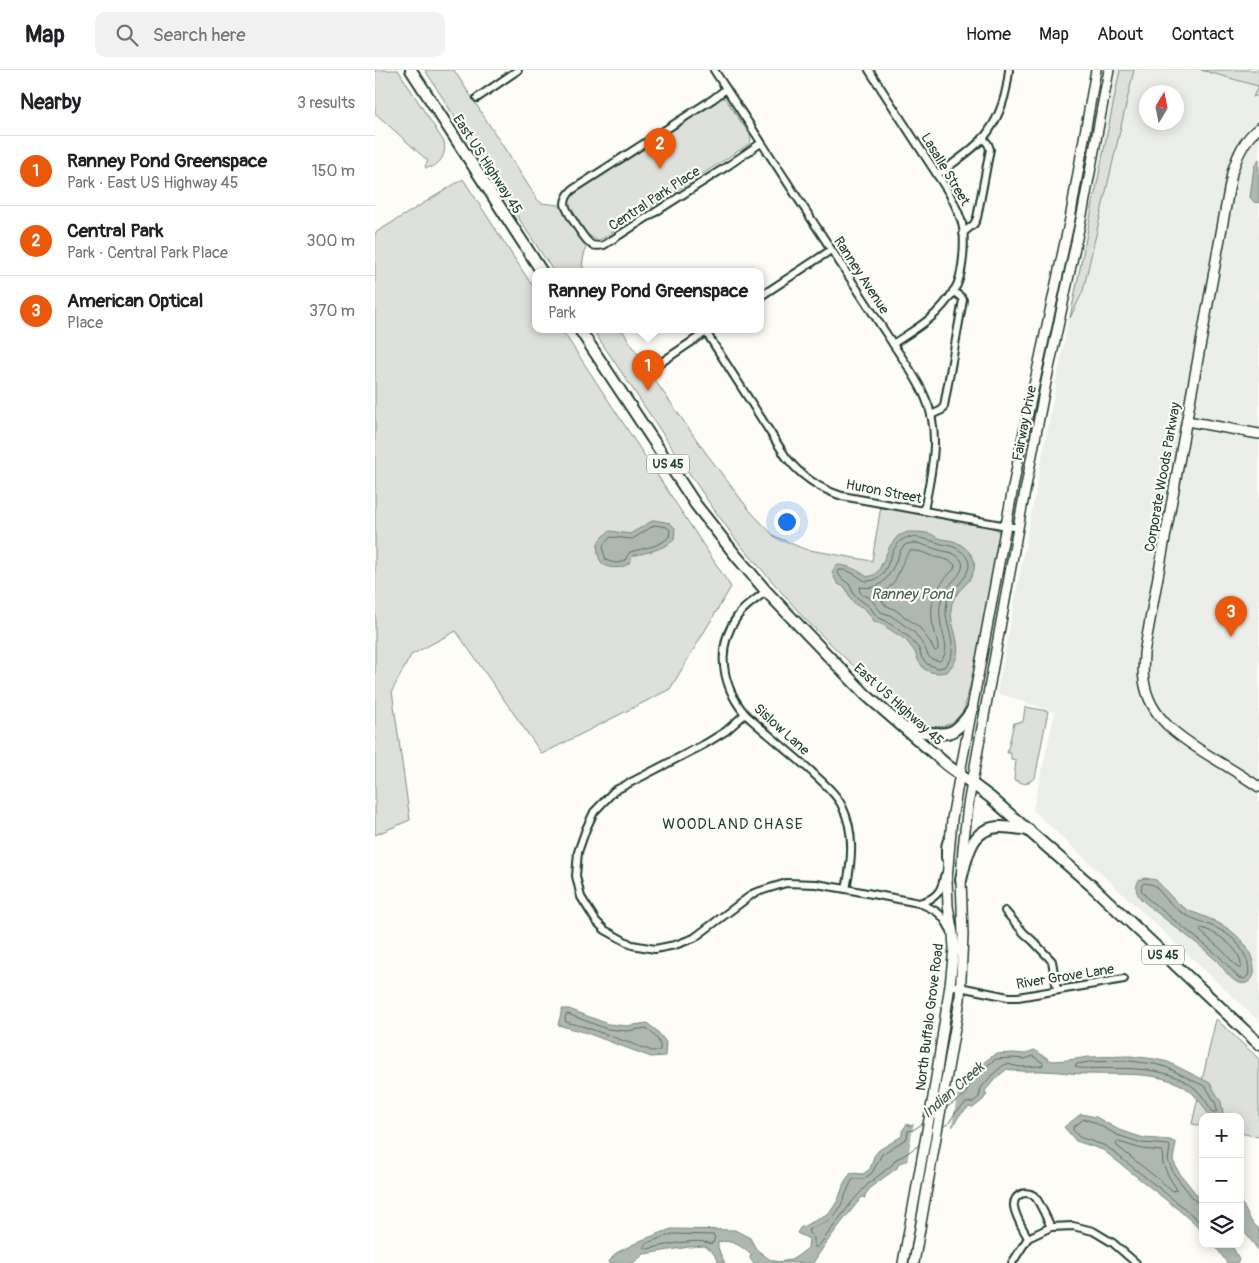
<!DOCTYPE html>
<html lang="en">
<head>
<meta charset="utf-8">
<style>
  body { margin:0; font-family:Pangolin,sans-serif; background:#f2f2f2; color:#202124 }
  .controls { position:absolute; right:15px; bottom:15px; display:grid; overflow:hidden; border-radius:10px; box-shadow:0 2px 12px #0003 }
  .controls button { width:45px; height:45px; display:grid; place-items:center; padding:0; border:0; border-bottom:1px solid #e0e0e0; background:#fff; color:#202124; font:25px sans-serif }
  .compass { position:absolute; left:764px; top:15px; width:45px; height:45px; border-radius:50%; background:#fff; box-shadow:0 2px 12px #0003; rotate:10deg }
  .you { position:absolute; left:411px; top:451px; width:18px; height:18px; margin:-12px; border:4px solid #fff; border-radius:50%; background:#1a73e8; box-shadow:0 0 0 8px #1a73e833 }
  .badge { display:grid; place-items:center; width:32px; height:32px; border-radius:50%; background:#ea580c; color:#fff; font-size:16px; font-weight:700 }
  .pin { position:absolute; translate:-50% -41px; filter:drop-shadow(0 1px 2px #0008) }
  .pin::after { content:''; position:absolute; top:26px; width:18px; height:15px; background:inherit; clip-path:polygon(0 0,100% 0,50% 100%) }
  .popup { position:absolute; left:157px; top:198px; width:232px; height:65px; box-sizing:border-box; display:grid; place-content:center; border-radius:10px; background:#fff; filter:drop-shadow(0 1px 4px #0005); font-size:16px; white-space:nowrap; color:#757577 }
  .popup b { font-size:19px; color:#202124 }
  .popup::after { content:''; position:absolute; left:50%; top:100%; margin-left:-10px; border:10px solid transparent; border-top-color:#fff }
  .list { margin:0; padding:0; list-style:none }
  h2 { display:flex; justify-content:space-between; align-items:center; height:65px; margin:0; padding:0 20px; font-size:21px }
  h2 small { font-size:16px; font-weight:400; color:#757577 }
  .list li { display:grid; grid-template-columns:32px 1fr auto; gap:15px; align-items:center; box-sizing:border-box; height:70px; padding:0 20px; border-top:1px solid #e0e0e0 }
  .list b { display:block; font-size:19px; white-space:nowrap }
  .list p { margin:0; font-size:16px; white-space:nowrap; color:#757577 }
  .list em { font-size:16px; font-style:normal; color:#757577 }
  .icon { flex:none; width:28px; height:28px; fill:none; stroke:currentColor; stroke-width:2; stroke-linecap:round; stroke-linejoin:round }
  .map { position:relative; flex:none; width:884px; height:1193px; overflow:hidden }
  header { display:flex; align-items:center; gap:30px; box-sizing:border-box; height:70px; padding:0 25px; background:#fff; border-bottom:1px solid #e0e0e0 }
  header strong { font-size:24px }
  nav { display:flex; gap:28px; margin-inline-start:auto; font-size:18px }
  .search { width:350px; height:45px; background:#f2f2f2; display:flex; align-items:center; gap:12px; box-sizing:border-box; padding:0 18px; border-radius:10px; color:#757577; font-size:19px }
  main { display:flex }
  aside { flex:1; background:#fff }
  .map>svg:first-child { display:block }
</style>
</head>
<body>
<header>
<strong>Map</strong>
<div class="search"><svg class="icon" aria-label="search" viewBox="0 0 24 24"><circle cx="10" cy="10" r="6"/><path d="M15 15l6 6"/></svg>Search here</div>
<nav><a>Home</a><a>Map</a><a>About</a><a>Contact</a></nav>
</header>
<main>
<aside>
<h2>Nearby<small>3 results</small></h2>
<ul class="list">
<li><span class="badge">1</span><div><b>Ranney Pond Greenspace</b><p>Park · East US Highway 45</p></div><em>150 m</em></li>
<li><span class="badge">2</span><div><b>Central Park</b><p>Park · Central Park Place</p></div><em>300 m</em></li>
<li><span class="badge">3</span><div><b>American Optical</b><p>Place</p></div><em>370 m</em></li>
</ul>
</aside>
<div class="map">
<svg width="884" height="1193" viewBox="0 0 884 1193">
  <rect width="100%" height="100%" fill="#fdfcf7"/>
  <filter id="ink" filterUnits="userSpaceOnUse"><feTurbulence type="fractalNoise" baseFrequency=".02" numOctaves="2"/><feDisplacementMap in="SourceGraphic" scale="10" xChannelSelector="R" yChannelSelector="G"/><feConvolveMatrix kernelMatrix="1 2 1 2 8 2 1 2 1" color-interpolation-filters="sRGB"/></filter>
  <g filter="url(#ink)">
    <path fill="#eceee9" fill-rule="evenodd" d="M741 0H884V951L658 740 680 642 622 623ZM772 22H802V52H772Z"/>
    <g fill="#dde0db" stroke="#7e8e88">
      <path d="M0 0H23L69 72C72 85 64 97 51 98L50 96 53 91 0 43Z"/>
      <path d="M50 0H79L162 129 166 133 184 135 211 176 207 195 211 202H179L144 149Z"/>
      <path d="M745 0H759L708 221 695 248Z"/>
      <path d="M826 0H884V25L878 27 883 16Z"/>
      <path d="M345 28H350L375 65 376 70 374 74 227 169 221 170 212 164 194 136 193 131 198 122Z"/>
      <path d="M88 109 160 220V260H187L356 517 295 619 167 684 81 561 36 585 17 621 35 750 0 765V163Z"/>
      <path d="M218 260H247L279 309 331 383 375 441 399 466 429 479 497 491 506 436 617 457 623 460 625 467 598 604 589 640 578 653 566 657 553 656 540 649 473 591 429 548 361 470 333 431Z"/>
      <path d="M650 637 673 641 660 708 650 714 639 710 641 690 636 689V683H632L639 653 648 652Z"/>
      <path d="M841 949 884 989V1067L865 1063V1047H828V1056L817 1054Z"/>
    </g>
    <g fill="#aeb8b1" stroke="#75877f">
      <path d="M884 89V133L879 132 875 127 879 97Z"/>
      <path d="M279 450 295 453 300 458 299 470C287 480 273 482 257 486 256 489 256 491 254 493 248 499 234 499 228 494 223 490 221 477 224 472 225 467 231 464 235 461L255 464Z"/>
      <path d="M533 462C541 462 549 462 556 464 560 466 563 468 567 469 570 470 575 470 578 471 590 475 602 487 599 500 595 516 577 521 576 539 575 557 589 576 579 593 577 596 574 599 572 602L563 603 556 602 549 599 543 590 540 582 531 570 508 555 499 551 492 541 487 537 481 535 476 529 470 517 463 514 460 509 457 502 461 495C473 495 483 500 492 507L499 505 504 500 515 476 523 466Z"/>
      <path d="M770 808 781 810C791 820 798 831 811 839 818 843 827 845 835 849 857 859 876 873 879 898 881 909 871 918 860 911 852 906 847 895 840 889 816 867 789 850 766 829 760 821 760 818 764 810Z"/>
      <path d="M187 939H194L233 954 252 956 272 953 282 961 291 972 290 986 276 987 209 962 183 955Z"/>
      <path d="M659 980 677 991 693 990 714 987 755 986 780 989 793 992 835 1013 846 1032 849 1047H835C828 1034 817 1020 804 1014 776 1001 742 1005 712 1004 697 1004 682 1001 666 1001 654 1001 644 1002 632 999L620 1009 610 1021 612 1024 608 1030 598 1038 594 1037 584 1046 578 1056 531 1091 524 1093 522 1098 496 1117 490 1125V1128L487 1127C470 1148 452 1170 438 1193H378L375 1188 376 1185C367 1176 356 1169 343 1172V1177L345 1183 350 1193H343L339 1184 330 1176 314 1177 269 1184 258 1193H233L241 1183 267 1170 296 1159 360 1160 375 1168 381 1179 394 1189 403 1192 416 1190 424 1185 433 1178 434 1169 422 1163 425 1158 454 1144 463 1130 470 1111 476 1103 488 1104 495 1099 499 1086 504 1080 527 1066V1061L532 1054 536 1056 586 1021 591 1009 600 999 620 984 638 983 649 984Z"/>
      <path d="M706 1044 721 1047 744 1060 769 1068 795 1070 801 1073 798 1090 803 1101 828 1133V1162L805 1141 728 1080 701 1071 689 1057Z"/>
      <path d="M865 1130 876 1151 884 1159V1181L865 1156Z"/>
      <path d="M839 1174H856L864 1189 862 1193H852Z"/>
    </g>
    <path fill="#fdfcf7" d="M583 1021 576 1062 532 1093 539 1051Z"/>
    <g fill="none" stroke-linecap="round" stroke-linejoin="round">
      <g stroke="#586e66" stroke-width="1">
        <path d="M280 455 292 457 295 460 294 467C284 477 269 478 255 482 253 484 252 486 251 489 246 495 237 493 231 490 227 478 226 475 236 467L257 469Z"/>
        <path d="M534 467C545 467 553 470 564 473 569 475 574 475 579 477 588 481 597 490 593 500 588 516 572 519 571 539 570 560 587 580 569 597L563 598 552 594 547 588 544 579 534 567 511 551 502 547 495 537 480 526 474 514 467 509 463 503 464 500C474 499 482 506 490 511 517 512 510 482 527 470 527 470 533 467 534 467Z"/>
        <path d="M542 473C550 475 557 478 564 480 573 482 583 483 587 492 591 503 572 515 568 524 566 528 566 532 565 536 564 542 565 549 566 555 568 567 576 581 565 591L556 589 553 585 549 576 539 562 515 545 506 542 499 533 494 527 487 525 484 520 485 517C508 521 514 506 522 489 524 484 526 478 530 475 534 473 538 473 542 473Z"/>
        <path d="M535 481C545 480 552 484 560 487 568 489 574 489 580 495L579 499C561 517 552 533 559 559 561 566 563 572 563 579L561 581 559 580 555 572 544 557 519 539 510 535 504 526 505 524C526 513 522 496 535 481Z"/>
        <path d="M770 813 779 815C789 826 796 836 809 844 831 856 857 858 869 884 873 891 875 898 873 906L869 909 863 907 844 886 773 829 766 820 767 815Z"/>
        <path d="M827 858C843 863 868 880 866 898H863L848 881 826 862 825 860Z"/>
        <path d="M193 944 232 959 252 961 271 958C278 964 286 970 285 979L284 981H277L210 957 191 952 190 949 191 945Z"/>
        <path d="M755 991 779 994 791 997 831 1017 841 1034 842 1041 840 1042H838C833 1035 828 1026 822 1020 791 992 741 1000 703 998L700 996 702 994 714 992Z"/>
        <path d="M568 1057 574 1053 580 1043 591 1033 598 1032 604 1027 606 1018 617 1005 629 995 632 994 645 997 666 996 668 995V993L658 986 650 989 638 988 621 989 604 1002 596 1011 590 1025 572 1037"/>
        <path d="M744 1072 767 1079 787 1081 788 1094 794 1107 801 1118V1120L798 1121 742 1076 741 1073Z"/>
        <path d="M544 1075 528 1086 521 1089 517 1095 493 1114 476 1133 443 1177H439V1168L434 1163 433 1160C440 1156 449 1154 456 1149 466 1142 471 1120 478 1109H489L497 1103 507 1084 529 1070 532 1068 533 1061 538 1060 547 1054"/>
        <path d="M828 1135 822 1133 799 1104 793 1090 795 1077 794 1075 767 1073 742 1065 719 1052 709 1049 698 1057V1060L704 1067 731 1076 808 1137 828 1155"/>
        <path d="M298 1164 338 1165 340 1167 338 1173 336 1174C322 1167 288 1176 272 1179L269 1177 270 1174Z"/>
      </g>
      <defs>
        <g id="street">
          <path d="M339 0 518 274C529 291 542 308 550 327 567 364 556 403 549 441"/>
          <path d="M494 0 574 123C580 134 586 146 588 158 590 174 588 201 582 215 577 225 569 235 561 243 550 254 531 265 518 274"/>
          <path d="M351 19 338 29 197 120C193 124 190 128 190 134 191 141 210 171 217 175 221 176 225 176 229 175L354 95 386 73"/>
          <path d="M102 28 143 0"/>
          <path d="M562 105C576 95 604 76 613 62 626 44 632 22 634 0"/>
          <path d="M588 163 599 154 602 148 615 79 613 74 608 68"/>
          <path d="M386 226 456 180"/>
          <path d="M331 262 411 387C425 405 445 419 467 426L643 458"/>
          <path d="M278 298 334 260"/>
          <path d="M556 345 567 340 569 336 588 230 586 227 578 221"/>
          <path d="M391 521C381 530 369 536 362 547 340 578 347 616 370 644 392 664 415 682 437 702 447 712 461 723 467 736 480 762 477 791 471 819"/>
          <path d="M370 644 351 661 330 674 239 721 219 742 211 759 203 782 201 806 206 827 221 851 230 860 257 875 280 879 300 875 319 868 379 823 411 813 441 814 471 819 544 833"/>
          <path d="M570 788C570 781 569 773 574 767"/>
          <path d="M569 806C567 822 560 829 544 833 561 840 567 843 575 859"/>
          <path d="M630 841 649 863 658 871 677 891 682 920"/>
          <path d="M575 915 633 927H643L749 909"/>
          <path d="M653 1168C648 1159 640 1146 639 1136 638 1123 654 1119 661 1128 666 1135 672 1149 676 1157"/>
          <path d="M637 1193 653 1168 676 1157 698 1156 718 1161 738 1173 761 1193"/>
        </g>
        <g id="secondary">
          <path d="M884 58C869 69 862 86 857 103L769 583C769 592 767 601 769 610 774 649 807 669 838 688 853 697 869 707 884 717"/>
          <path d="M812 351 884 364"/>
          <path d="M528 1193 558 1027 575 915 579 878 578 864 573 836 572 809 577 749 585 703 645 380 695 149 721 0"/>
          <path d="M539 1193 585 930 588 865 586 810 588 778 593 735 643 458 670 317 708 140 734 0"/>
        </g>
        <g id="primary">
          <path d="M36 0 167 202"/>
          <path d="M205 260 321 435 362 487 391 521 436 568 491 625 572 695 615 727 718 817 884 974"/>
          <path d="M531 658C543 661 567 667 578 661 586 656 592 648 597 640"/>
          <path d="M586 810C592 786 596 757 626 757 635 757 645 759 654 760"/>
        </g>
      </defs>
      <use href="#street" stroke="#1f3d34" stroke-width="10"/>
      <use href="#secondary" stroke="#1f3d34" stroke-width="12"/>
      <use href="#primary" stroke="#1f3d34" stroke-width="14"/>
      <use href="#street" stroke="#fdfcf7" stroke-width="6"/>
      <use href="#secondary" stroke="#fdfcf7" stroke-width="9"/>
      <use href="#primary" stroke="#fdfcf7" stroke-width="10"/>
    </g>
  </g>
  <g text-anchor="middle" stroke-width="4.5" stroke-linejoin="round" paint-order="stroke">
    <g fill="#fdfcf7" stroke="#62766e" stroke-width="1">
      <rect x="272" y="384.5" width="42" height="19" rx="4"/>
      <rect x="767" y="875.5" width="42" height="19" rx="4"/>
    </g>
    <g font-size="12" font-weight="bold" fill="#1f3d34">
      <text x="293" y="398">US 45</text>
      <text x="788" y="889">US 45</text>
    </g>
    <g font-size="14" fill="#1f3d34" stroke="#fdfcf7">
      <text transform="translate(113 94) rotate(57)" y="5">East US Highway 45</text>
      <text transform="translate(571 99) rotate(59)" y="5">Lasalle Street</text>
      <text transform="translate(279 128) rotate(-33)" y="5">Central Park Place</text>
      <text transform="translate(487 205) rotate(57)" y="5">Ranney Avenue</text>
      <text transform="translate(649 353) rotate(-79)" y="5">Fairway Drive</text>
      <text transform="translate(787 407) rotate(-80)" y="5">Corporate Woods Parkway</text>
      <text transform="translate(509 421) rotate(11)" y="5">Huron Street</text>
      <text transform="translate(524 634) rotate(42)" y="5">East US Highway 45</text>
      <text transform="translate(407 659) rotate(42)" y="5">Sislow Lane</text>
      <text transform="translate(690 906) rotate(-9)" y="5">River Grove Lane</text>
      <text transform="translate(554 947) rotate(-83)" y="5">North Buffalo Grove Road</text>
    </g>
    <g font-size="15" font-style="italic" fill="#435c53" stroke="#fdfcf7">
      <text x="537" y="529">Ranney Pond</text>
      <text transform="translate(578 1020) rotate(-41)" y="5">Indian Creek</text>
    </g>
    <g font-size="15" letter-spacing="1" fill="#1f3d34" stroke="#fdfcf7">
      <text x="358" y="759">WOODLAND CHASE</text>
    </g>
  </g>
</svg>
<div class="controls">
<button>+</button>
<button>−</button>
<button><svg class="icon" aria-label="layers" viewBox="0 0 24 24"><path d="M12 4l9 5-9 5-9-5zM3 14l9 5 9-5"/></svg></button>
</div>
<svg class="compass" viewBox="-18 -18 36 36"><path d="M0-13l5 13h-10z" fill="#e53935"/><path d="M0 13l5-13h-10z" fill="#757577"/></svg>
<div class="you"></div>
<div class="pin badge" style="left:273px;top:321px">1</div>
<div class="popup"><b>Ranney Pond Greenspace</b>Park</div>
<div class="pin badge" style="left:285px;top:99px">2</div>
<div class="pin badge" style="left:856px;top:567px">3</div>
</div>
</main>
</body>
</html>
